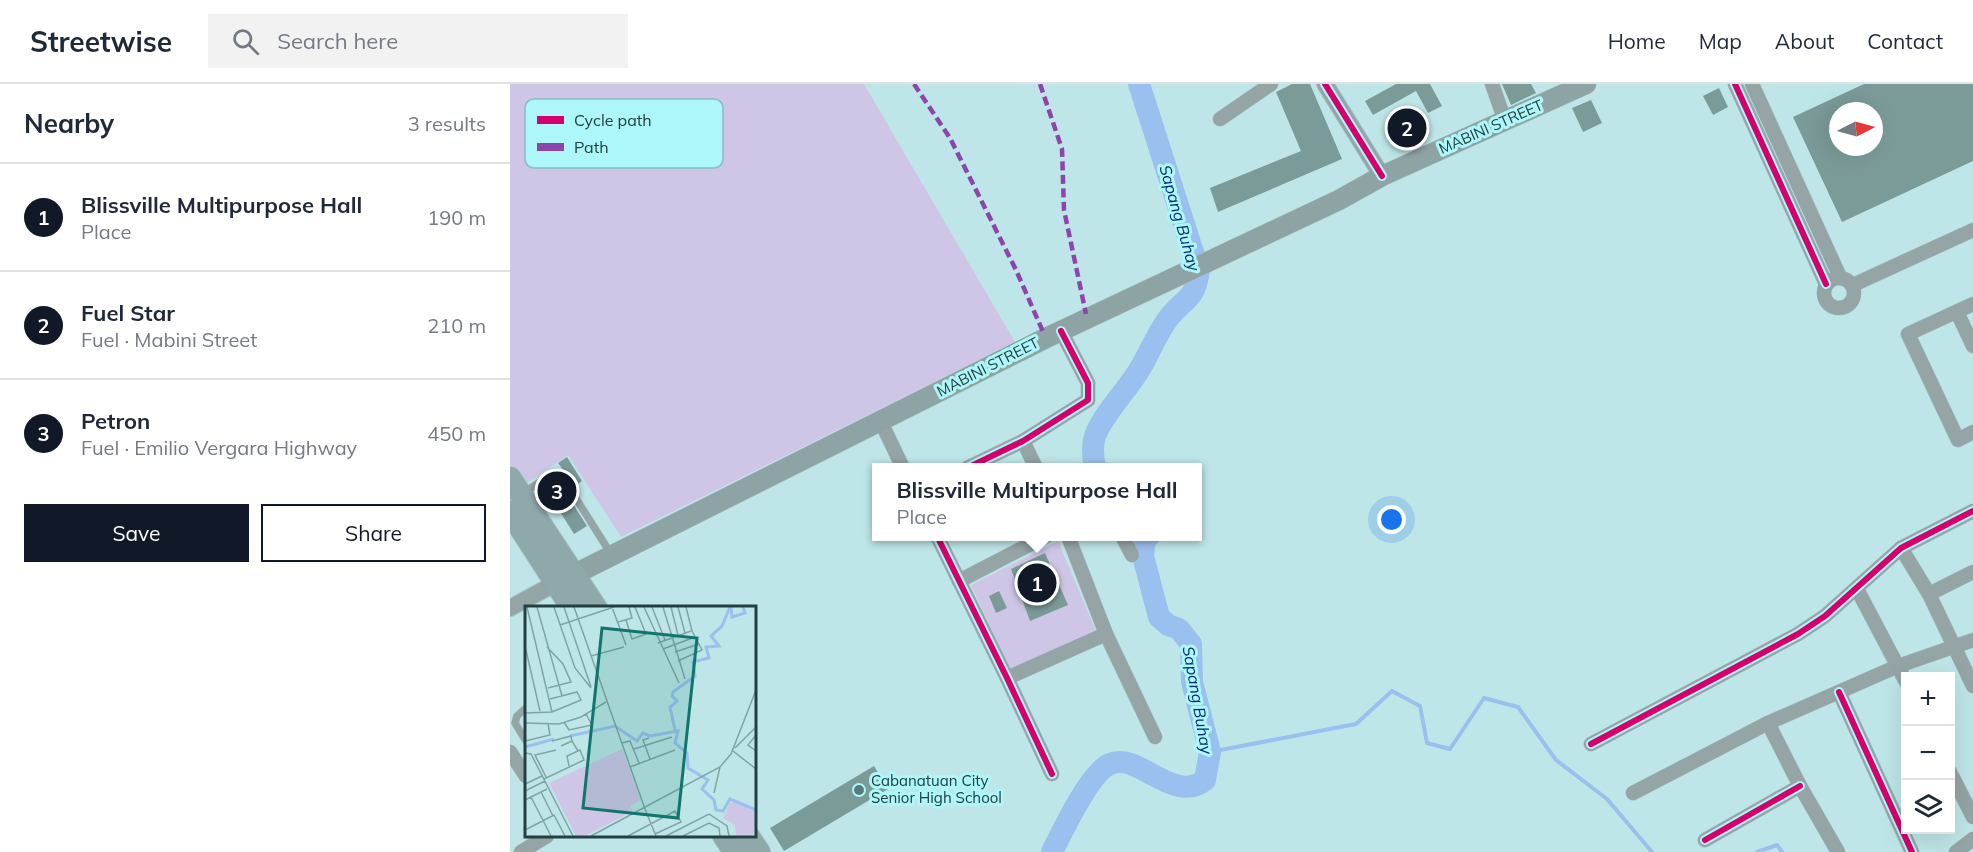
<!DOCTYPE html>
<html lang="en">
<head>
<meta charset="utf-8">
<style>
  body { margin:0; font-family:Mulish,sans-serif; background:#f2f2f3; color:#1f2937 }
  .controls { position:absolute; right:18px; bottom:18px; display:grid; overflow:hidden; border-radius:0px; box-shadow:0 6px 24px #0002 }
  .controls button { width:54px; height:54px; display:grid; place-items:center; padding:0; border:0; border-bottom:2px solid #e0e1e3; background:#fff; color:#1f2937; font:30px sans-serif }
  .compass { position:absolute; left:1319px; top:18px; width:54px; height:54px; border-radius:50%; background:#fff; box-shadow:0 6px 24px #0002; rotate:84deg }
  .you { position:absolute; left:882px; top:436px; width:21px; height:21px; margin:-15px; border:4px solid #fff; border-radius:50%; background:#1a73e8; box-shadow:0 0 0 9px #1a73e833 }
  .badge { display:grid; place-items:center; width:39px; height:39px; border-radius:50%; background:#111827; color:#fff; font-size:20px; font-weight:700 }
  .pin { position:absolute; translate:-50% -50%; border:3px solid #fff; box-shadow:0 2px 6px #0006 }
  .popup { position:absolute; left:362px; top:379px; width:330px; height:78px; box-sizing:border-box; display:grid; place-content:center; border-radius:0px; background:#fff; filter:drop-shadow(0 2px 4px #0005); font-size:20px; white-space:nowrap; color:#747a83 }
  .popup b { font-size:22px; color:#1f2937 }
  .popup::after { content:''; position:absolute; left:50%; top:100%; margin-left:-12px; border:12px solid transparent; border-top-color:#fff }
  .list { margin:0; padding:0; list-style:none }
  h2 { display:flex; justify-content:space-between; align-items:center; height:78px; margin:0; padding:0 24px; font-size:26px }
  h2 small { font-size:20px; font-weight:400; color:#747a83 }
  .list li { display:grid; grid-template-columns:39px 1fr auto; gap:18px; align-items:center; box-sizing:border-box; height:108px; padding:0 24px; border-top:2px solid #e0e1e3 }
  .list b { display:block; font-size:22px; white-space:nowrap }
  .list p { margin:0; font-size:20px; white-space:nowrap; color:#747a83 }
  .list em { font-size:20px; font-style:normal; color:#747a83 }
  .actions { display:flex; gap:12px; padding:18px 24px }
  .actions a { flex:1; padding:14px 0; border:2px solid #111827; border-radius:0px; text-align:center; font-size:21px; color:#111827 }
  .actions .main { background:#111827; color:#fff }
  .icon { flex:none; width:33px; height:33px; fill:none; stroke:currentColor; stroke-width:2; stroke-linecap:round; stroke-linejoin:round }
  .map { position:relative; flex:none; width:1463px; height:768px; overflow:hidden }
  header { display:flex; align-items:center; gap:36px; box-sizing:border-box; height:84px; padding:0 30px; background:#fff; border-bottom:2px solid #e0e1e3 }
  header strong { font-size:28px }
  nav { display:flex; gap:33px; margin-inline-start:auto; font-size:21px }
  .search { width:420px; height:54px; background:#f2f2f3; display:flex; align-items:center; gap:15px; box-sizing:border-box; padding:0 21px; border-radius:0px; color:#747a83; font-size:22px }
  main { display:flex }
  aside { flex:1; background:#fff }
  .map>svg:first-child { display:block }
</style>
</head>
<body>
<header>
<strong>Streetwise</strong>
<div class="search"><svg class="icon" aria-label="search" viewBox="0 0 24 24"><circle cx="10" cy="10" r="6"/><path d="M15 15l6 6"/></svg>Search here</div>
<nav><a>Home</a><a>Map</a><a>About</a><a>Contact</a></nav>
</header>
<main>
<aside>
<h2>Nearby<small>3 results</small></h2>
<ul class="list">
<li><span class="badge">1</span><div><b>Blissville Multipurpose Hall</b><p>Place</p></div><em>190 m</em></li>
<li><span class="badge">2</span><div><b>Fuel Star</b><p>Fuel · Mabini Street</p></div><em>210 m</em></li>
<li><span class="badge">3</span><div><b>Petron</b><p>Fuel · Emilio Vergara Highway</p></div><em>450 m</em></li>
</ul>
<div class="actions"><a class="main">Save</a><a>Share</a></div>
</aside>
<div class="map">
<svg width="1463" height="768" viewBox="0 0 1463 768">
  <rect width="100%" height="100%" fill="#bee6e8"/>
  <g fill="#cfc6e7">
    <path d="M0 0H354L505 258 111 453 58 371 14 401 0 380Z"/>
    <path d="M548 457 586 547 500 586 461 501Z"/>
  </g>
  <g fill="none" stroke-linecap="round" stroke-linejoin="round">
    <g stroke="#99c0ee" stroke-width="4">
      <path d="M700 668 846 640 882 607 910 622 917 659 940 665 974 614 1008 623 1046 676 1097 715 1142 768"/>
      <path d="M1247 768 1267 761 1272 768"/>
    </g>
    <g stroke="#99c0ee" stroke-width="22">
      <path d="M585 384C583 374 582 361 585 352 594 328 618 306 631 283 641 266 648 247 660 232 677 212 684 217 689 187L629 0"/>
      <path d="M542 768C552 748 580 688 600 680 628 667 663 721 695 696L700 668 682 598 681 560 669 545 658 541 649 533 633 472 635 456 639 452"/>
    </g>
  </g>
  <g fill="#7b9b99" fill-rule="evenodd">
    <path d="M782 0H800L832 75 708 128 700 104 791 67 766 8Z"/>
    <path d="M886 0H920L932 22 918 29 906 7 863 31 855 17Z"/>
    <path d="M992 0H1021L1026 9 1001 21Z"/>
    <path d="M1354 0H1463V77L1332 138 1283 33ZM1328 27H1364V63H1328Z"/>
    <path d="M1209 4 1218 23 1203 31 1193 12Z"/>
    <path d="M1081 16 1092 39 1073 48 1062 24Z"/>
    <path d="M57 373 72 397 65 402 48 379Z"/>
    <path d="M45 395H47L77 442 64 450 34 402Z"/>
    <path d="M535 469 558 521 520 537 501 485Z"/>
    <path d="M489 507 497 524 486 529 479 512Z"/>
    <path d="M364 682 378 705 274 767 260 744Z"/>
  </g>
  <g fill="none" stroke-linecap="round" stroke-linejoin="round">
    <defs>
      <g id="service">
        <path d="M13 409 43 390 50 389 101 470"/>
        <path d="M16 624 7 632 5 639 16 657"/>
      </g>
      <g id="minor">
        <path d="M982 0 995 37"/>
        <path d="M1225 0 1316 200"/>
        <path d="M1242 0 1330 193"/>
        <path d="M710 35 761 0"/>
        <circle cx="1329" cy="209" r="15"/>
        <path d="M1343 201 1463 146"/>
        <path d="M1463 220 1398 250 1448 356 1463 348"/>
        <path d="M1447 228 1463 262"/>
        <path d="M371 338 393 384"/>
        <path d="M513 357 526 384"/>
        <path d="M457 384 513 357 578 316V299L551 247"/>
        <path d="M427 452 497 594 542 690"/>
        <path d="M558 452 596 550 645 653"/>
        <path d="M612 452 622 471"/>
        <path d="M1391 464 1419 510 1463 602"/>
        <path d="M449 497 536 452"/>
        <path d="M1347 505 1396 598"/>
        <path d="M1419 510 1463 488"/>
        <path d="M497 594 596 550"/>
        <path d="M1329 608 1402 768"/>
        <path d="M1258 639 1290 702 1328 768"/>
        <path d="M1081 660 1288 550 1315 532 1391 464 1463 427"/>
        <path d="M0 668 16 692"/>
        <path d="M1440 688 1463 733"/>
        <path d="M1123 709 1258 639 1388 582 1463 556"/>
        <path d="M1195 756 1290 702"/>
        <path d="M11 768 37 752"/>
        <path d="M1446 768 1463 755"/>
      </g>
      <g id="tertiary">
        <path d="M815 0 872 92"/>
        <path d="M0 524 46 499"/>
      </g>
      <path id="secondary" d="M51 497 536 254 829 116 872 92 1076 0"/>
      <g id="trunk">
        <path d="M0 394 86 524"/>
        <path d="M0 428 62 524"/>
        <path d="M214 752 225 768"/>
        <path d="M238 752 249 768"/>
      </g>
    </defs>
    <use href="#service" stroke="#a2c2c4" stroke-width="8"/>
    <use href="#minor" stroke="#a2c2c4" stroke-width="15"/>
    <use href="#tertiary" stroke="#a2c2c4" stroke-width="18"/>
    <use href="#secondary" stroke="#a2c2c4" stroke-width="21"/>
    <use href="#trunk" stroke="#a2c2c4" stroke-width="24"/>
    <use href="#service" stroke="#95a4a5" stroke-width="7"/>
    <use href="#minor" stroke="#95a4a5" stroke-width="14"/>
    <use href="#tertiary" stroke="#95a4a5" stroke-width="16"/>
    <use href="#secondary" stroke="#8ea3a4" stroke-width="20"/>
    <use href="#trunk" stroke="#8fa8aa" stroke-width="22"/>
    <g stroke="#8e44ad" stroke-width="4.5" stroke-dasharray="9 4.5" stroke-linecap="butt">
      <path d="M404 0 440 54 506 186 534 250"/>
      <path d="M530 0 552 65 554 126 576 230"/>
    </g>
    <defs>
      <g id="cycleway">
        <path d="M815 0 872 92"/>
        <path d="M1225 0 1316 200"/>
        <path d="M457 384 513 357 578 316V299L551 247"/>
        <path d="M427 452 497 594 542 690"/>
        <path d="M1329 608 1402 768"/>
        <path d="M1081 660 1288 550 1315 532 1391 464 1463 427"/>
        <path d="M1195 756 1290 702"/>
      </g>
    </defs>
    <use href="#cycleway" stroke="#adf6f9" stroke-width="10"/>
    <use href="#cycleway" stroke="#d6006c" stroke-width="6"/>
  </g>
  <circle fill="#597a7c" stroke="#adf6f9" stroke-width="2" cx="349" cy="706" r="6"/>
  <g text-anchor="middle" stroke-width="6" stroke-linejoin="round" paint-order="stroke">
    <g font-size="15" fill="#224042" stroke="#adf6f9">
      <text transform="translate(981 43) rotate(-24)" y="5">MABINI STREET</text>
      <text transform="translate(478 283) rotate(-27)" y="5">MABINI STREET</text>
    </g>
    <g font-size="15" fill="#224042" stroke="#adf6f9" text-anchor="start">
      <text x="361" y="702">Cabanatuan City<tspan x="361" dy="17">Senior High School</tspan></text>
    </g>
    <g font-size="16" font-style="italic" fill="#002b73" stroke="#adf6f9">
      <text transform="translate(670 134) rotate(74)" y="6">Sapang Buhay</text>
      <text transform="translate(688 616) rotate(80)" y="6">Sapang Buhay</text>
    </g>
  </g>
  <g transform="translate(15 522)">
    <rect width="231" height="231" fill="#bee6e8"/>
    <path d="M97 143 116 194 105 200 108 205 60 230H51L24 177ZM209 196 231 206V225L226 230H211L210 219 198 212 205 197Z" fill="#cfc6e7"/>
    <path fill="none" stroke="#99c0ee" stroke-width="3" d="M206 1 207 11 220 7 218 1M150 124 145 101 152 95 147 90 148 86 170 70 168 56 184 52 181 41 194 40 186 30 197 20 205 1M45 130 90 120 112 135 118 127 125 130 153 125 150 137 162 147 163 162 183 174 177 183 189 194 191 204 198 205 205 193 231 204M0 141 29 133"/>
    <path fill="none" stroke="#80a4a6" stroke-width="1.5" d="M2 1 27 106M12 1 37 90M29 1 50 62 66 82M39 1 66 81M49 1 120 203M87 1 101 39M119 1 154 77M127 1 140 34M138 1 160 73M146 1 153 29M153 1 160 27M101 14 107 33 121 28 110 1M93 16 107 12 104 1M35 19 89 1M133 37 166 25M0 40 15 105M22 41 38 58 46 76 23 82M138 43 170 31M150 46 174 38M66 50 99 41M153 55 177 44 167 25 161 1M0 107 27 106 56 94 52 86 25 93M39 116 44 124 67 119 61 108M0 117 34 118 56 111 81 96M231 129 223 139 231 145M124 132 118 134 125 153M0 135 25 129 23 118M27 135 46 130 47 135M97 137 105 135 114 157M36 140 47 135 53 145M210 142 231 121M109 143 147 131M208 145 231 163M0 147 6 148 48 230M105 161 150 144M21 171 10 149 31 144M19 173 59 154 55 144 42 150 44 160M0 178 17 170M0 185 20 175M16 186 28 210M189 187 195 161M6 191 26 230M0 194 22 183M120 203 131 230M0 224 29 209 40 230M66 230 195 161 206 148 231 84M103 230 150 205 156 216 130 228M141 230 184 208 202 220 204 230M158 230 184 217 194 222 195 230"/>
    <path fill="#0f766e" fill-opacity="0.15" stroke="#0f766e" stroke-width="3" d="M77 22 172 32 153 212 58 202Z"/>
    <rect width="231" height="231" fill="none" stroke="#224042" stroke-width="3"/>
  </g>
  <rect x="15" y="15" width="198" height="69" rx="9" fill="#adf6f9" stroke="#83bfc2" stroke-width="1.5"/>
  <rect x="27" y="32" width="27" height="8" fill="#d6006c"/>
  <rect x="27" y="59" width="27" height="8" fill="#8e44ad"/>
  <g font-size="16" fill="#224042">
    <text x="64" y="42">Cycle path</text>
    <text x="64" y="69">Path</text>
  </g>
</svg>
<div class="controls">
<button>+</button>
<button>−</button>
<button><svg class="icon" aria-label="layers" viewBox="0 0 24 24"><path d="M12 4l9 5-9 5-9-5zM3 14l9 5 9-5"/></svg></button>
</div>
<svg class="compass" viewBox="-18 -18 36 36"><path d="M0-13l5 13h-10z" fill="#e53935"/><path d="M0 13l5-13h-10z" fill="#747a83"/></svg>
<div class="you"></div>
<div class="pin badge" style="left:527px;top:499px">1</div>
<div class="popup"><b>Blissville Multipurpose Hall</b>Place</div>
<div class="pin badge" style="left:897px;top:44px">2</div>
<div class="pin badge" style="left:47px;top:407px">3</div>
</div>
</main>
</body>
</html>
